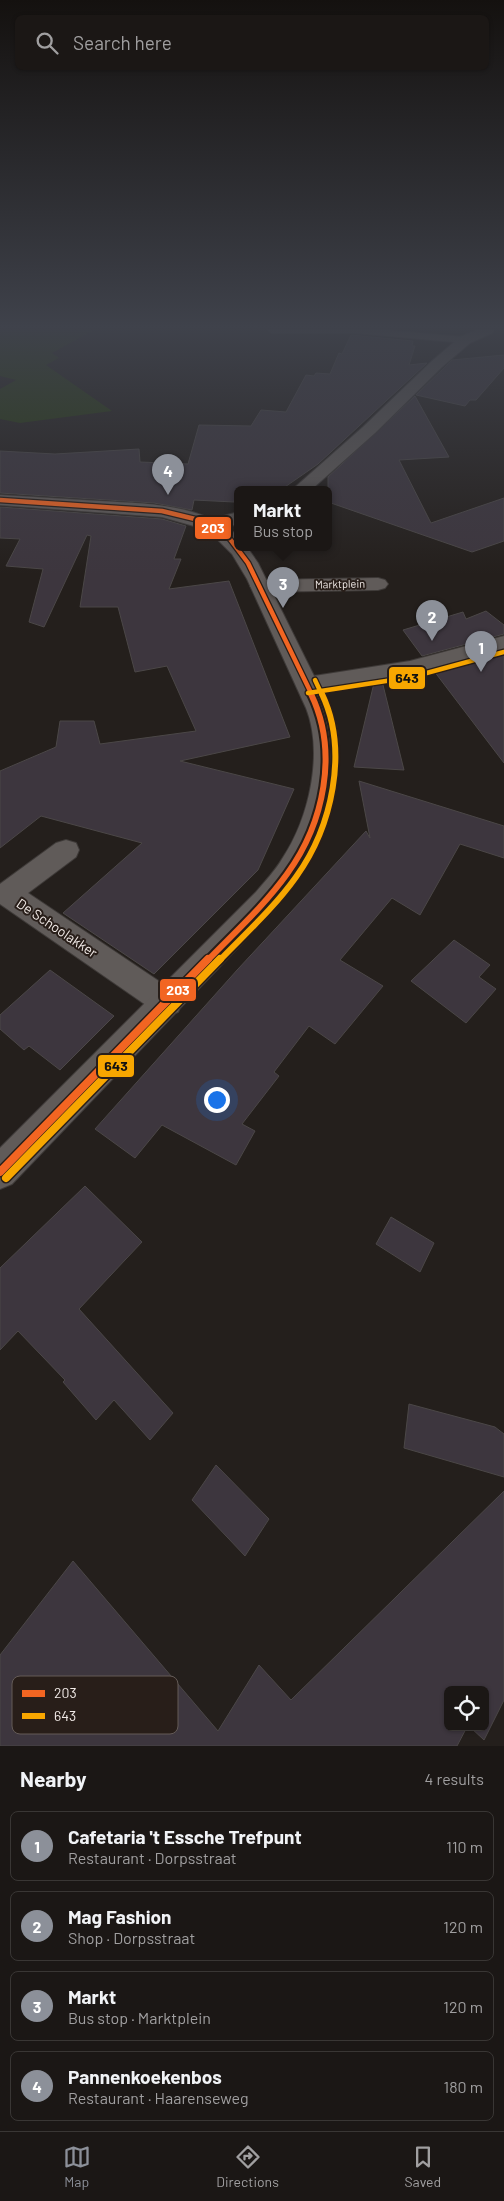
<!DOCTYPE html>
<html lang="en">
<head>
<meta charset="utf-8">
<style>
  body { margin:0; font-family:Barlow,sans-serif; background:#24201e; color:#f1f3f6 }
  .controls { position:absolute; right:15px; bottom:15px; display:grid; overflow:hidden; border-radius:8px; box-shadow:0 1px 4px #0004 }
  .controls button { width:45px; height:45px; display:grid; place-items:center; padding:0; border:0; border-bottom:1px solid #393634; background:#1b1715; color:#f1f3f6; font:25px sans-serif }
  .you { position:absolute; left:216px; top:1099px; width:18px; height:18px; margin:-12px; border:4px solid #fff; border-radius:50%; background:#1a73e8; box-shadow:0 0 0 8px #1a73e833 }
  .badge { display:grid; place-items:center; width:32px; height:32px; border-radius:50%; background:#8c9099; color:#fff; font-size:16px; font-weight:700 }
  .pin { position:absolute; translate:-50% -41px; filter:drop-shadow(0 1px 2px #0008) }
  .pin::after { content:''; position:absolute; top:26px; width:18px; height:15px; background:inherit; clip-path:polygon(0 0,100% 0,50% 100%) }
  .popup { position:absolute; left:234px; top:486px; width:98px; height:65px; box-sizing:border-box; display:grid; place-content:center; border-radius:8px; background:#1b1715; filter:drop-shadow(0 1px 4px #0005); font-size:16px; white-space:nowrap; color:#a09fa0 }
  .popup b { font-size:19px; color:#f1f3f6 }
  .popup::after { content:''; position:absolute; left:50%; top:100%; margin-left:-10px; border:10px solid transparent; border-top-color:#1b1715 }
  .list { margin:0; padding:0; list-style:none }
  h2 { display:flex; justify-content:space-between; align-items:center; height:65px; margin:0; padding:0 20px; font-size:21px }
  h2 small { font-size:16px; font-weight:400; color:#a09fa0 }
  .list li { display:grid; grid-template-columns:32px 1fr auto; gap:15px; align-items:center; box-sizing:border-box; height:70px; margin:0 10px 10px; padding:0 10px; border:1px solid #393634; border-radius:8px }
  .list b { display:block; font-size:19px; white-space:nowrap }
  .list p { margin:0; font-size:16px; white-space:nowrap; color:#a09fa0 }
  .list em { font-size:16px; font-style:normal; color:#a09fa0 }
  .icon { flex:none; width:28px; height:28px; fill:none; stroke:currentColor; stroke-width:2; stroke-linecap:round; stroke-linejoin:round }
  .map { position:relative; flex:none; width:504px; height:1746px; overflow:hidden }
  .search { position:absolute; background:#1b1715; box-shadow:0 1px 4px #0004; left:15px; right:15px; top:15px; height:55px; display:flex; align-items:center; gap:12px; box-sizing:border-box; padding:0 18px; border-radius:8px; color:#a09fa0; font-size:19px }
  .sheet { height:385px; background:#1b1715 }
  nav { display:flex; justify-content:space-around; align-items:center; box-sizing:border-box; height:70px; border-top:1px solid #393634; background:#1b1715; font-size:14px; color:#a09fa0 }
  nav a { display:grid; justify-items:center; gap:2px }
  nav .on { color:#8c9099 }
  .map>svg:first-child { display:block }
</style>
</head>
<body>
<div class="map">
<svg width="504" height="1746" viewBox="0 0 504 1746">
  <rect width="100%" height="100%" fill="#241f1c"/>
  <path fill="#263a0e" d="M0 330H94L52 353 59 358 46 365 112 411 20 423 0 419V389L16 380 0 376Z"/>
  <g fill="#3d363e" stroke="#4b4747">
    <path d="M351 335 413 341 412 346H415L409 365 427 363 318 464 282 489H236L234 502 194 500 192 510 154 503 0 493V451L55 454 139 449 140 462 188 464 199 425 251 426 261 410 286 412 306 375 314 376 316 373 330 374 339 353 342 354Z"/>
    <path d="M504 355V368L476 400H470L465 406 416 395 452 360Z"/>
    <path d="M415 396 449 457 399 460 431 523 504 498V541L472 552 328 502V477Z"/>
    <path d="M0 507 162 519 186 526 174 559H181L169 589 229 581 290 737 180 761 294 789 258 870 154 974 63 913 142 843 41 816 0 848V771L56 747 60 721H94L100 744 196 731 167 666 135 672 118 607H80L91 536 87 535 44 627 29 622 43 569 6 566 20 539 0 538Z"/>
    <path d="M486 611 504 625V634L422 656 403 630 463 612 466 619Z"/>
    <path d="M504 652V763L434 671Z"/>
    <path d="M382 681 404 770 354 767 374 683Z"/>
    <path d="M359 781 504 826V858L460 844 420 915 392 898 340 960 383 986 335 1044 309 1026 274 1072 279 1076 242 1124 255 1131 236 1165 162 1125 135 1158 95 1129 238 969 366 831 370 838Z"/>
    <path d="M454 940 490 965 479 977 496 989 466 1023 411 981Z"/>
    <path d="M50 970 114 1016 60 1070 29 1046 24 1050 0 1029V1015Z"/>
    <path d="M85 1186 142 1242 79 1309 173 1413 150 1440 114 1400 96 1420 63 1382 65 1380 18 1331 0 1350V1268Z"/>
    <path d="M391 1217 434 1243 420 1272 376 1244Z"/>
    <path d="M409 1404 495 1427 504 1434V1477L404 1448Z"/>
    <path d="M216 1465 269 1519 245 1556 192 1500Z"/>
    <path d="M504 1491V1700L484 1740 470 1727H485V1690H448V1727H467L457 1746H0V1655L73 1561 218 1731 259 1665 291 1700Z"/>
  </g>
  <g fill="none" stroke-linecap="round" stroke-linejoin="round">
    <defs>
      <path id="service" d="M267 330H385L465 337 470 340 465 343 353 333H272Z"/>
      <g id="minor">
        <path d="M476 330H494L492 333 470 343 442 367 375 433 312 489H293L363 427 432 361 460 337Z"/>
        <path d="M238 512V524L213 531 206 529 204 525 206 521Z"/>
        <path d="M378 578 385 580 388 584 385 588 378 590 260 592 253 590 250 586 253 582 260 580Z"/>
        <path d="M66 840 76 843 79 850 76 857 28 893 178 994 182 1003 178 1012 167 1016 156 1012 0 904V884L56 843Z"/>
      </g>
      <path id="tertiary" d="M0 495C33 497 66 499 99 501 147 504 198 503 237 535L238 547H247L258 563 314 676 410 661 504 636V650L411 675 320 689C326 700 333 712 336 724 346 769 328 833 304 871 296 884 285 896 276 908L12 1184 0 1189V1148L256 892C265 881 275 871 282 859 309 819 324 753 306 708L247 579 232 554 213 535 201 528 162 517 0 505Z"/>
    </defs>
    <use href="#service" stroke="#3e3a38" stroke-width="2"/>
    <use href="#minor" stroke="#3e3a38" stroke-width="2"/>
    <use href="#tertiary" stroke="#3e3a38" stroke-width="2"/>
    <use href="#service" fill="#605b59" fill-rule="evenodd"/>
    <use href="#minor" fill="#605b59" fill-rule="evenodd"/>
    <use href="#tertiary" fill="#605b59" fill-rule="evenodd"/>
    <defs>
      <path id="bus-1-far2" d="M0 500 162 511 195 519 220 531 230 539 248 563 312 695"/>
      <path id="bus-1-far1" d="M207 961C234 933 264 906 287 874 324 823 339 752 311 694"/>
      <path id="bus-1" d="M0 1172 208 959"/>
      <g id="bus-2-far2">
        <path d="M315 680 322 695"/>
        <path d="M308 693 412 677 504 652"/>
      </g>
      <path id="bus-2-far1" d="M219 961C245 934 274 908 296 877 332 827 349 751 322 694"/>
      <path id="bus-2" d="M6 1178 220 959"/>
    </defs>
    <use href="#bus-1-far2" stroke="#281e19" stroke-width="7"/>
    <use href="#bus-1-far1" stroke="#281e19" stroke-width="10"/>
    <use href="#bus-1" stroke="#281e19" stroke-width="11"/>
    <use href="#bus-2-far2" stroke="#281e19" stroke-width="7"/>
    <use href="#bus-2-far1" stroke="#281e19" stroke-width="10"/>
    <use href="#bus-2" stroke="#281e19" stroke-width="11"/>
    <use href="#bus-1-far2" stroke="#f26522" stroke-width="4.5"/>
    <use href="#bus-1-far1" stroke="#f26522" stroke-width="6"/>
    <use href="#bus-1" stroke="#f26522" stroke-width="8"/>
    <use href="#bus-2-far2" stroke="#f7a600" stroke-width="4.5"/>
    <use href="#bus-2-far1" stroke="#f7a600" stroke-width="6"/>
    <use href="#bus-2" stroke="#f7a600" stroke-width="8"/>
  </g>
  <linearGradient id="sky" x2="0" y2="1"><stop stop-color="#14110f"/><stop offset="0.57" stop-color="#3f424b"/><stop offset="1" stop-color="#3f424b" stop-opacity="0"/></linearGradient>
  <rect width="504" height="574" fill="url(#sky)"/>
  <g text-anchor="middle" stroke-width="4" stroke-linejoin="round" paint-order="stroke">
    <g font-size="11" fill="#f1eae7" stroke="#281e19">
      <text transform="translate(340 584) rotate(-1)" y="4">Marktplein</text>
    </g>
    <g font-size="14" fill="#f1eae7" stroke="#281e19">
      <text transform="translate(57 928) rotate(34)" y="5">De Schoolakker</text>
    </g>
  </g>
  <rect x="12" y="1676" width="166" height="58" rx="8" fill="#281e19" stroke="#645b57" stroke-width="1"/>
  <rect x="22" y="1690" width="23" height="7" fill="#f26522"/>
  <rect x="22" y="1713" width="23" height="6" fill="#f7a600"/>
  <g font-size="14" fill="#f1eae7">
    <text x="54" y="1698">203</text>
    <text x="54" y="1721">643</text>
  </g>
  <g stroke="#281e19" stroke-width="2">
    <rect x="194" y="516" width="38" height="24" rx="5" fill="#f26522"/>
    <rect x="388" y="666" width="38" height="24" rx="5" fill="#f7a600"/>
    <rect x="159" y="978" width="38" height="24" rx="5" fill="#f26522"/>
    <rect x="97" y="1054" width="38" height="24" rx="5" fill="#f7a600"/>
  </g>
  <g font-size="14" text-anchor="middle" font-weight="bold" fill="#fff">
    <text x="213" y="533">203</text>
    <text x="178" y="995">203</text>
  </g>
  <g font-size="14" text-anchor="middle" font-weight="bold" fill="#111">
    <text x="407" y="683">643</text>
    <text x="116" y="1071">643</text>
  </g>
</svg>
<div class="controls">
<button><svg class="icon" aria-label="locate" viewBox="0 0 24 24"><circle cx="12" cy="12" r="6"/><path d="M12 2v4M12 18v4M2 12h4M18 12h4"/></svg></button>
</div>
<div class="you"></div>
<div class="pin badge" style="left:481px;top:672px">1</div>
<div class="pin badge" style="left:432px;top:641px">2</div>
<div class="pin badge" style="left:283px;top:608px">3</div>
<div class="popup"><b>Markt</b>Bus stop</div>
<div class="pin badge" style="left:168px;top:495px">4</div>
<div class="search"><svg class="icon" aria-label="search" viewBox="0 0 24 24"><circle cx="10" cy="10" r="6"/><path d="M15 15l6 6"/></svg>Search here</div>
</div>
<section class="sheet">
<h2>Nearby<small>4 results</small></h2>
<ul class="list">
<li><span class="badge">1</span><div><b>Cafetaria 't Essche Trefpunt</b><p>Restaurant · Dorpsstraat</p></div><em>110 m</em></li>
<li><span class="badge">2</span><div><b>Mag Fashion</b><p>Shop · Dorpsstraat</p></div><em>120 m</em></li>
<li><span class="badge">3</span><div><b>Markt</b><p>Bus stop · Marktplein</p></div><em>120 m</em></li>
<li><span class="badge">4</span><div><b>Pannenkoekenbos</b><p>Restaurant · Haarenseweg</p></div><em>180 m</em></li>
</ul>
</section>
<nav>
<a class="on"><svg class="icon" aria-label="map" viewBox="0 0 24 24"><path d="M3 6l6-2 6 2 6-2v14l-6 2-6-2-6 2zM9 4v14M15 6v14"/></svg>Map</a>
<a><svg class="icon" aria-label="directions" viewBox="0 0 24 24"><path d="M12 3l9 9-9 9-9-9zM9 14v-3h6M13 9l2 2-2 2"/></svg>Directions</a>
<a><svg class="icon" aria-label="saved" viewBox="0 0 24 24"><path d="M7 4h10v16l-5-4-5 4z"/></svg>Saved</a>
</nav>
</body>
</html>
